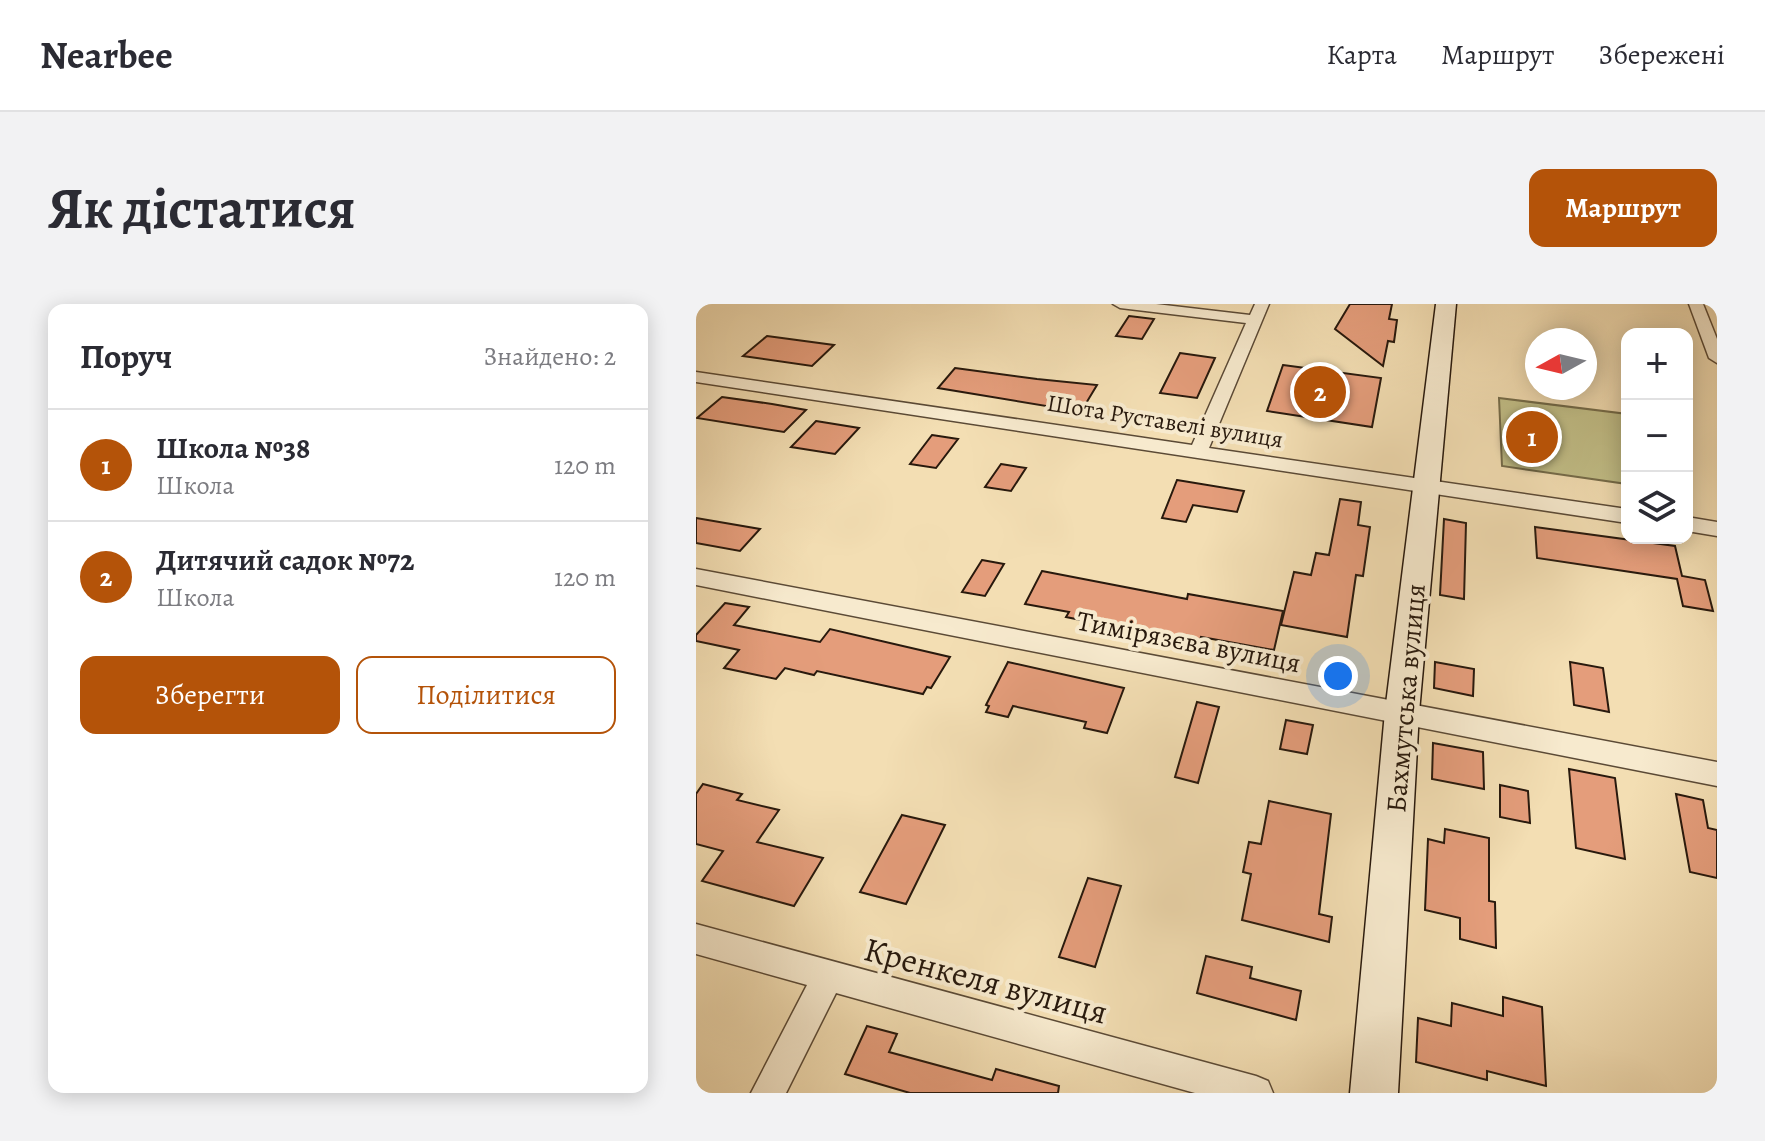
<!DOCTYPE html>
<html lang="uk">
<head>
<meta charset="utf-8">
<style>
  body { margin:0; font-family:Alegreya,serif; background:#f2f2f3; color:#2b2b33 }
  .controls { position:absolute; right:24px; top:24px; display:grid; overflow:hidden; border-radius:16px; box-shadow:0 4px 20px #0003 }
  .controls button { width:72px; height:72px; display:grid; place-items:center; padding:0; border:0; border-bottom:2px solid #e1e1e2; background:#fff; color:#2b2b33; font:40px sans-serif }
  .compass { position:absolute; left:829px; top:24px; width:72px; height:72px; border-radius:50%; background:#fff; box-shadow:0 4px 20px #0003; rotate:262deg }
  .you { position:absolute; left:642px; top:372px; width:28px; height:28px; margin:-20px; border:6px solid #fff; border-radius:50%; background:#1a73e8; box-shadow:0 0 0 12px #1a73e833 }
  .badge { display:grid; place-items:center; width:52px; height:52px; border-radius:50%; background:#b45309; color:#fff; font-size:26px; font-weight:700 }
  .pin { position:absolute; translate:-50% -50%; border:4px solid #fff; box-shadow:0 2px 8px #0006 }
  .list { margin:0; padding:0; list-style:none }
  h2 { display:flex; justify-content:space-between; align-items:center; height:104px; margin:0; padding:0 32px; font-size:34px }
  h2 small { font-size:26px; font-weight:400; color:#7c7c81 }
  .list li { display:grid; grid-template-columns:52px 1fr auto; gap:24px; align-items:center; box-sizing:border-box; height:112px; padding:0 32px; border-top:2px solid #e1e1e2 }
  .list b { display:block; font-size:30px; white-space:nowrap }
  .list p { margin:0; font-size:26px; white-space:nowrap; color:#7c7c81 }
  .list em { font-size:26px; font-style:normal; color:#7c7c81 }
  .actions { display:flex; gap:16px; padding:24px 32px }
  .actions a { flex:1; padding:18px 0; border:2px solid #b45309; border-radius:16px; text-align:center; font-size:28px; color:#b45309 }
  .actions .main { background:#b45309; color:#fff }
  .icon { flex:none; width:44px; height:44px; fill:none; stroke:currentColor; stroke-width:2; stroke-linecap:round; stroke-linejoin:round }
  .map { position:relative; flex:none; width:1021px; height:789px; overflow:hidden; border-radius:16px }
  header { display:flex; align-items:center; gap:48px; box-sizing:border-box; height:112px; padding:0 40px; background:#fff; border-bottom:2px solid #e1e1e2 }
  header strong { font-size:38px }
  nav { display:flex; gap:44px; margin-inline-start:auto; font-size:28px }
  .intro { display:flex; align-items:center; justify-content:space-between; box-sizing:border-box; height:192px; padding:0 48px }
  h1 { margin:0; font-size:56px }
  .button { padding:20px 36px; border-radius:16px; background:#b45309; color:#fff; font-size:28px; font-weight:700 }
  main { display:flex; gap:48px; padding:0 48px }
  aside { flex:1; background:#fff; border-radius:16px; box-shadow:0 4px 20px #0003 }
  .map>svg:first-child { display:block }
</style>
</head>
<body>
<header>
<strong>Nearbee</strong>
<nav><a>Карта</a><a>Маршрут</a><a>Збережені</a></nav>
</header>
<div class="intro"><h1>Як дістатися</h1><a class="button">Маршрут</a></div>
<main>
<aside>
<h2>Поруч<small>Знайдено: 2</small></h2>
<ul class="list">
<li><span class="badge">1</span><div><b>Школа №38</b><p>Школа</p></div><em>120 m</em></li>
<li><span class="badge">2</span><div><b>Дитячий садок №72</b><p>Школа</p></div><em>120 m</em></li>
</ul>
<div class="actions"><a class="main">Зберегти</a><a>Поділитися</a></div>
</aside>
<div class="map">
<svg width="1021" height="789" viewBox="0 0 1021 789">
  <rect width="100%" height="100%" fill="#f3deb3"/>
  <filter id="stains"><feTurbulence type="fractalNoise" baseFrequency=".0025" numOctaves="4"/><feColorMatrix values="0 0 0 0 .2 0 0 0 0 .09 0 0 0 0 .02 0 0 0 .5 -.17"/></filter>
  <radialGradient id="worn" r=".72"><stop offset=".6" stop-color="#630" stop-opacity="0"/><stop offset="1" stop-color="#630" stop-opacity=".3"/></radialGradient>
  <path fill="#c2bf88" stroke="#756c4a" stroke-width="2" d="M803 94 931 110V180L806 162Z"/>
  <g fill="#e49d7b" stroke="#28190d" stroke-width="2">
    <path d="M654 0H696L693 15 701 16 698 38 692 37 687 62 639 25Z"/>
    <path d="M433 12 458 15 446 35 420 32Z"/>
    <path d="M71 32 138 41 116 62 47 52Z"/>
    <path d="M484 49 519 54 501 94 464 89Z"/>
    <path d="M587 61 685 74 676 123 571 107Z"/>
    <path d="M259 64 341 75 401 81 389 101 366 97 362 104 242 84Z"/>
    <path d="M26 93 76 100 110 106 88 128 1 114Z"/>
    <path d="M120 117 163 124 139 150 95 143Z"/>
    <path d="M236 131 262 135 240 164 214 160Z"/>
    <path d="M305 160 330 164 315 187 289 183Z"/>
    <path d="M481 176 548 187 541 208 497 201 490 218 466 214Z"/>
    <path d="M644 195 665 198 662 221 674 223 667 272 660 271 651 333 585 321 598 268 615 271 620 249 633 251Z"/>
    <path d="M0 214 64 225 44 247 0 239Z"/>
    <path d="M748 215 770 219 768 295 744 291Z"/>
    <path d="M839 223 979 242 986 272 1009 276 1017 307 987 302 981 275 841 254Z"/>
    <path d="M286 256 308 260 289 292 266 288Z"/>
    <path d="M346 267 491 295 492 290 587 307 578 346 505 333 503 340 370 313 373 308 329 300Z"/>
    <path d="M29 299 53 303 38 321 124 338 134 325 254 353 235 384 231 383 227 390 121 367 118 371 89 364 80 375 28 364 43 346 0 337V331Z"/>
    <path d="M312 358 428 384 411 429 388 424 390 418 317 402 312 413 290 408 293 402 290 401Z"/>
    <path d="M739 358 778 365 777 392 738 384Z"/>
    <path d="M874 358 907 364 913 408 878 401Z"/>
    <path d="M501 398 523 403 502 479 479 473Z"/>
    <path d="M590 416 617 421 611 450 584 445Z"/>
    <path d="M737 439 787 448 788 485 736 475Z"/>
    <path d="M873 465 919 474 929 555 880 544Z"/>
    <path d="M7 480 46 490 41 496 83 506 61 538 127 554 98 602 6 577 27 547 0 540V490Z"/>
    <path d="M804 481 832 487 834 519 804 513Z"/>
    <path d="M980 490 1007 496 1012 524 1021 526V574L994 568Z"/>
    <path d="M573 497 635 510 623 610 636 613 633 638 546 616 555 570 547 568 553 538 565 540Z"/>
    <path d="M206 511 249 521 210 600 164 588Z"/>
    <path d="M749 525 793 534V597L799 598 800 644 764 635V614L729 606 732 535 748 539Z"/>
    <path d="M392 574 425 582 399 663 363 653Z"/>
    <path d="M510 652 556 663 554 674 605 687 600 716 501 689Z"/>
    <path d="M807 693 846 703 850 782 791 767V776L720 758 722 714 755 722 756 699 807 712Z"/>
    <path d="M171 722 201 730 193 748 296 776 300 765 363 782 362 789H214L149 770Z"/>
  </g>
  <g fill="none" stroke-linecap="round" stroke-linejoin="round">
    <defs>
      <g id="street">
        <path d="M417 0H460L554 11 559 0H573L513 144 931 205V219L0 78V68L496 141 550 19 424 4Z"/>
        <path d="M993 0H1007L1021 35V59L1013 54Z"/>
        <path d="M991 213 1021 218V232L991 227Z"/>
        <path d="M0 265 1021 458V482L0 281Z"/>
        <path d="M0 620 560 772 572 777 577 789H499L140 689 90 789H55L111 681 0 650Z"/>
      </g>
      <path id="secondary" d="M740 0H760L723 408 702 789H654L689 408Z"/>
    </defs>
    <use href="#street" stroke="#5b4a36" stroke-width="3"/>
    <use href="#secondary" stroke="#28190d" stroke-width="3"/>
    <use href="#street" fill="#f7eace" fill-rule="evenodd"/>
    <use href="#secondary" fill="#f7eace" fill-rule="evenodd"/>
  </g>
  <g text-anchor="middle" stroke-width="8" stroke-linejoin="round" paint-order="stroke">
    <g font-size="24" fill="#28190d" stroke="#f7eace">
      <text transform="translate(469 117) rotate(9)" y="8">Шота Руставелі вулиця</text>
    </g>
    <g font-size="28" fill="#28190d" stroke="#f7eace">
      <text transform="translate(493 337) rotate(11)" y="10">Тимірязєва вулиця</text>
      <text transform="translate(709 394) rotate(-85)" y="10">Бахмутська вулиця</text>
    </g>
    <g font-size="34" fill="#28190d" stroke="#f7eace">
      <text transform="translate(290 676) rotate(15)" y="12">Кренкеля вулиця</text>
    </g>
  </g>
  <rect width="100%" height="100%" filter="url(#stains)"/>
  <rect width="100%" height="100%" fill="url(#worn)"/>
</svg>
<div class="controls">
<button>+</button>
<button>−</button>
<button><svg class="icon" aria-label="layers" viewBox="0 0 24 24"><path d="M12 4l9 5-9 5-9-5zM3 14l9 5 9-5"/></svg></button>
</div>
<svg class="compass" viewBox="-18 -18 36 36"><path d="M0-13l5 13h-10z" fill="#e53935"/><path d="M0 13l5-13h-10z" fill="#7c7c81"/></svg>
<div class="you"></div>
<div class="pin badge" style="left:836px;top:133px">1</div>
<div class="pin badge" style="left:624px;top:88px">2</div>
</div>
</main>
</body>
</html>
